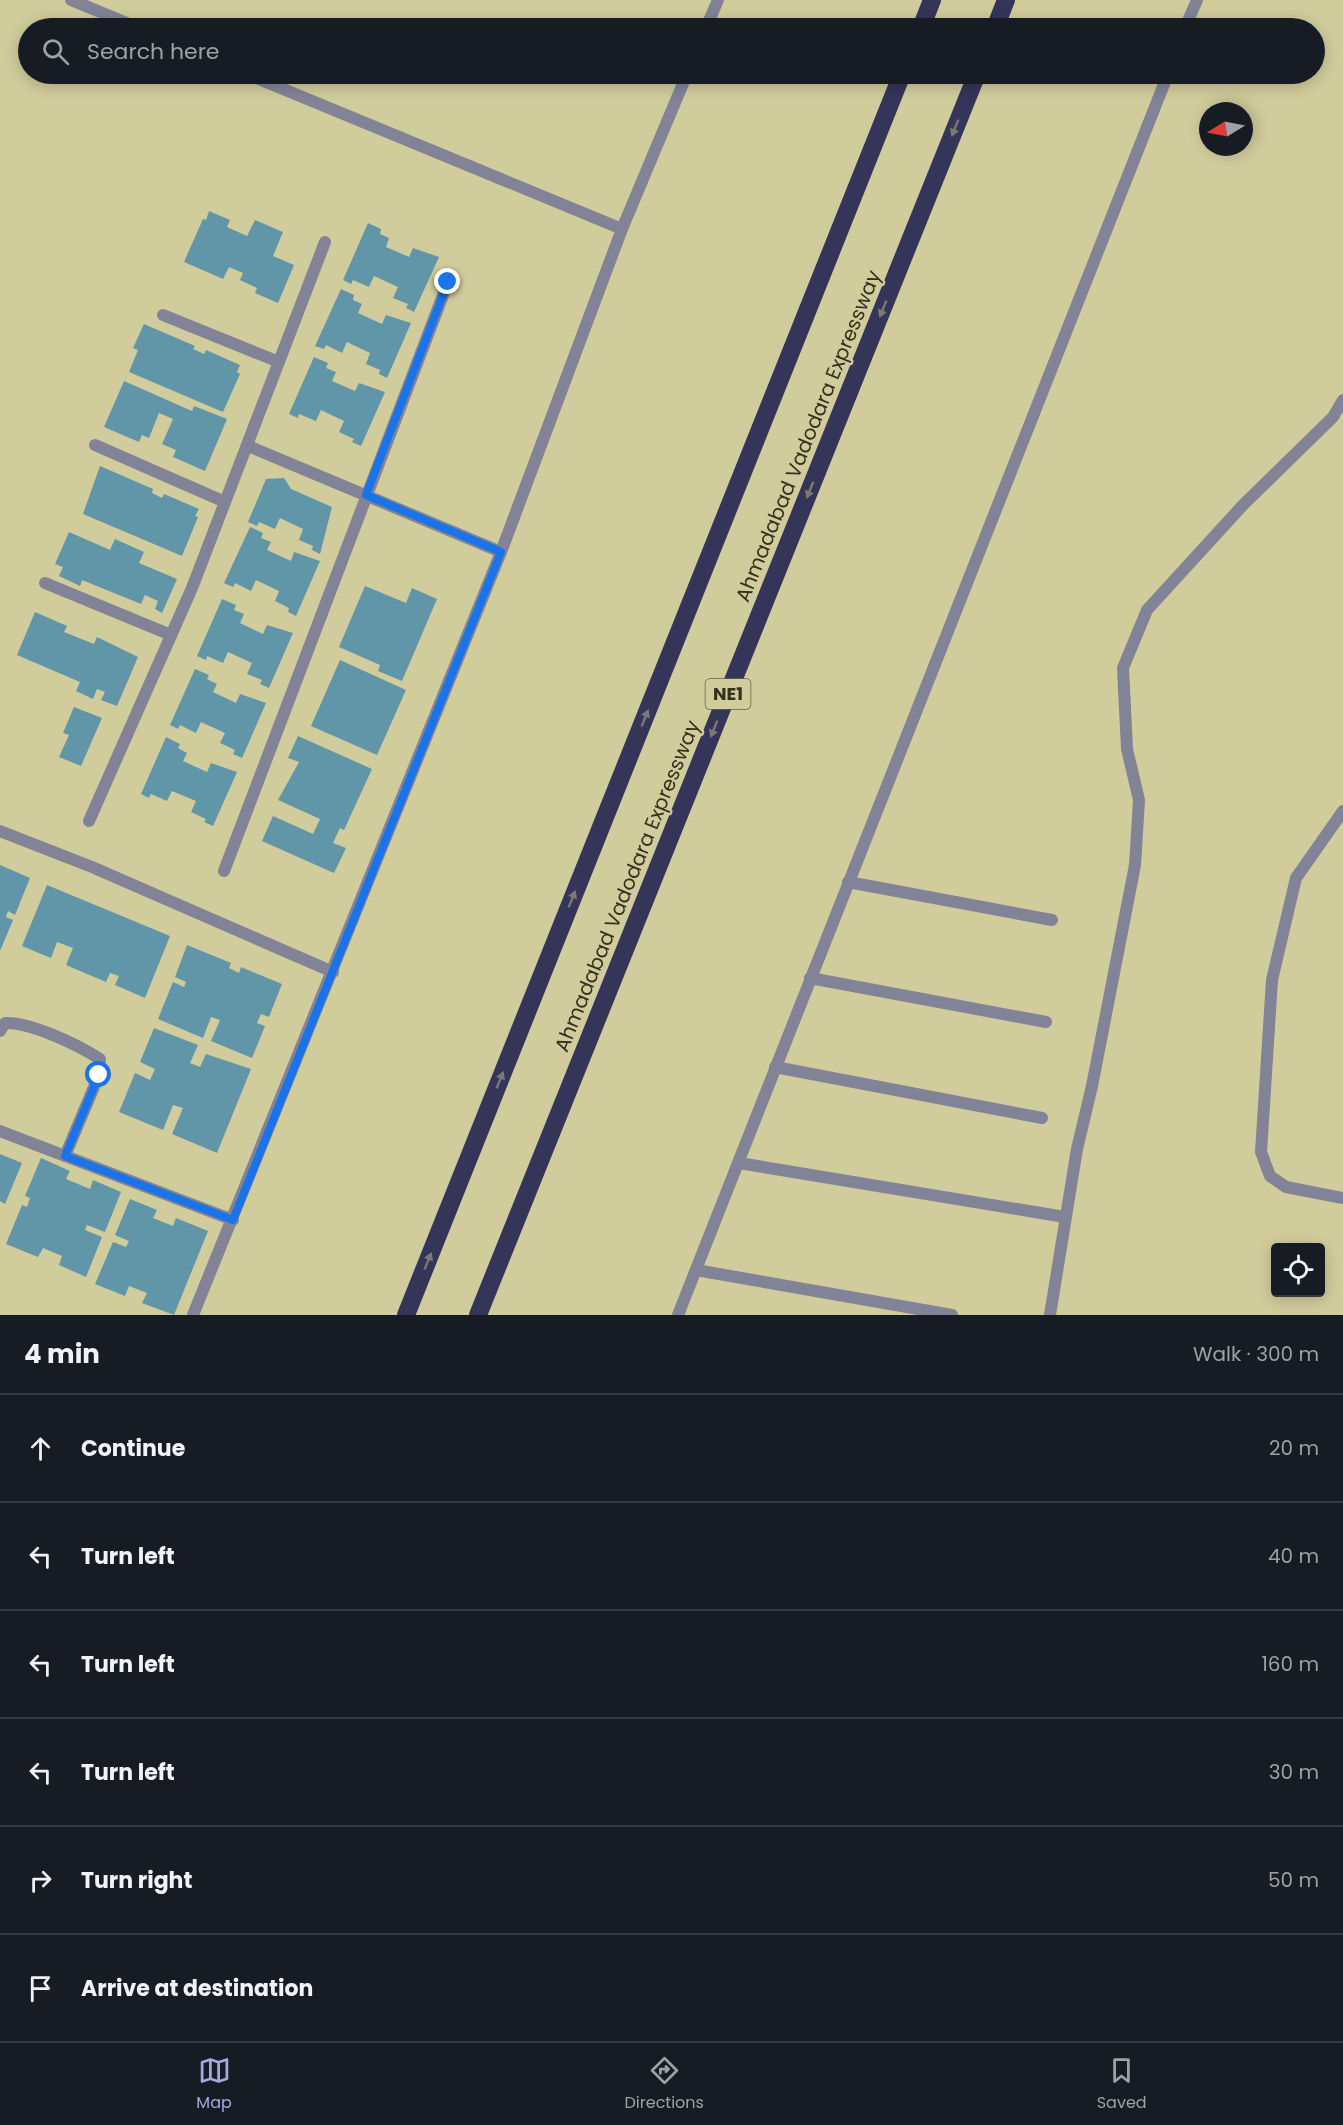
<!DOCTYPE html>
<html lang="en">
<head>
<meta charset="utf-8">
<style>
  body { margin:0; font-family:Poppins,sans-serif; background:#242831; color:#f1f3f6 }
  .controls { position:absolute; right:18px; bottom:18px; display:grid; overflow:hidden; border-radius:6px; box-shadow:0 3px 15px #0003 }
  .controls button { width:54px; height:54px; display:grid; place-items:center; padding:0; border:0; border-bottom:2px solid #363941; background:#171b24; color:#f1f3f6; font:30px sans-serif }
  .compass { position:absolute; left:1199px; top:102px; width:54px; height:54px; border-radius:50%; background:#171b24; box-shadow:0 3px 15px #0003; rotate:260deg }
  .stop { position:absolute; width:18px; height:18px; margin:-14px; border:4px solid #1a73e8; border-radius:50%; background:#fff }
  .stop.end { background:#1a73e8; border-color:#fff; box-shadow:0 2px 6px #0008 }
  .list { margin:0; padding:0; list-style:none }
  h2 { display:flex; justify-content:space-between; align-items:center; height:78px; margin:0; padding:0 24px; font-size:26px }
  h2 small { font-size:20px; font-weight:400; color:#9ea1a6 }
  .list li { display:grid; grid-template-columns:39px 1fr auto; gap:18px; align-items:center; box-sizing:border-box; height:108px; padding:0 24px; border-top:2px solid #363941 }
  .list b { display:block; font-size:22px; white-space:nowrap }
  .list em { font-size:20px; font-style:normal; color:#9ea1a6 }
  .icon { flex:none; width:33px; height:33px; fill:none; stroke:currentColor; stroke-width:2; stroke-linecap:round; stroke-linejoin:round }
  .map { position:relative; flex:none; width:1343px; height:1315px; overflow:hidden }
  .search { position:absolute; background:#171b24; box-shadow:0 3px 15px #0003; left:18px; right:18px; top:18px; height:66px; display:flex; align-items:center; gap:15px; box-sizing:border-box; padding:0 21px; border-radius:33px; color:#9ea1a6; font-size:22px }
  .sheet { height:726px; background:#171b24 }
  nav { display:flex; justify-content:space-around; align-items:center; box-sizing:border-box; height:84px; border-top:2px solid #363941; background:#171b24; font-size:16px; color:#9ea1a6 }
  nav a { display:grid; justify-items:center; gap:3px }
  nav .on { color:#aba6de }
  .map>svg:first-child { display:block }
</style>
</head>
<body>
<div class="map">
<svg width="1343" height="1315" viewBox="0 0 1343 1315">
  <rect width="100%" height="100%" fill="#d1cc9c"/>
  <g fill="#6196a9">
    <path d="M209 211 230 220 227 227 247 236 255 220 283 232 273 256 294 265 278 303 255 293 257 288 240 280 243 273 229 267 223 279 184 262 203 219 206 220Z"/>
    <path d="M368 223 381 229 380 234 389 238 386 247 409 257 413 248 439 257 414 312 406 308 408 304 393 298 398 287 374 276 369 287 353 280 351 284 343 280Z"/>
    <path d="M341 289 354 295 353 300 362 304 358 313 382 324 386 315 411 323 387 378 379 374 380 370 366 364 370 353 347 342 342 353 326 345 324 349 315 346Z"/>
    <path d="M144 324 195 346 193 349 204 354 206 350 240 365 237 372 240 374 223 412 129 372 138 350 133 348Z"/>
    <path d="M314 357 328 363 326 368 336 372 332 381 355 391 359 383 385 392 361 446 352 442 354 439 339 432 344 421 321 410 316 421 299 414 298 418 289 414Z"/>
    <path d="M124 381 192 411 194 406 227 419 205 471 173 457 176 450 162 444 173 419 159 413 149 438 142 435 139 442 104 427Z"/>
    <path d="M100 466 153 489 152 493 162 498 164 494 199 509 195 516 198 517 182 556 83 514Z"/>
    <path d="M284 478 291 489 332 507 320 554 312 550 313 546 299 540 303 529 280 518 275 529 259 522 257 526 248 522 266 479Z"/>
    <path d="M250 527 263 533 261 538 271 542 267 550 291 561 294 552 320 561 296 616 288 612 289 608 275 601 279 591 256 580 251 591 235 583 233 587 224 583Z"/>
    <path d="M69 532 110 550 115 539 144 552 139 563 177 579 162 613 155 609 158 601 145 595 141 604 82 580 80 586 59 576 63 567 55 564Z"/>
    <path d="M365 586 406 603 412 588 437 599 402 681 378 671 380 665 339 647Z"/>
    <path d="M222 599 236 605 234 610 244 614 240 623 263 634 267 625 293 633 269 688 260 684 262 680 247 674 252 663 228 652 223 663 207 656 206 660 197 656Z"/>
    <path d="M35 612 67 626 64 632 94 644 97 637 138 657 117 706 101 700 105 692 97 689 93 699 76 691 80 682 17 655Z"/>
    <path d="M340 660 406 690 377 755 311 726Z"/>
    <path d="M195 669 209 675 207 679 217 684 213 692 236 703 240 694 266 703 242 758 233 754 235 750 220 743 225 733 201 722 196 733 180 725 178 729 170 725Z"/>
    <path d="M74 707 102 718 81 766 59 757 69 735 63 733Z"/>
    <path d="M298 736 372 769 344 830 340 828 333 843 346 848 334 873 262 841 273 816 313 834 320 819 278 800 299 762 288 758Z"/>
    <path d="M166 737 180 744 178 748 187 753 183 761 207 772 211 763 237 772 213 826 204 822 206 819 191 812 196 801 172 791 167 801 151 794 149 798 141 794Z"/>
    <path d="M0 865 30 878 15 915 8 911 6 917 13 920 0 951Z"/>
    <path d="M47 885 170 936 145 998 115 985 119 976 110 973 106 982 66 965 73 948 57 942 51 958 22 946Z"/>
    <path d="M187 945 231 963 229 968 239 973 241 967 282 984 269 1017 261 1014 257 1023 265 1026 252 1058 211 1041 220 1020 211 1017 203 1038 158 1019 173 982 184 987 186 982 175 977Z"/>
    <path d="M154 1028 198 1045 190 1063 200 1067 206 1054 251 1069 217 1153 172 1134 183 1108 173 1105 163 1130 119 1112 135 1073 150 1080 155 1069 140 1062Z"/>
    <path d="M0 1154 22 1163 5 1204 0 1201Z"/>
    <path d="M41 1158 70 1171 66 1179 90 1189 93 1180 121 1192 105 1232 87 1225 85 1230 102 1237 86 1277 59 1265 62 1256 43 1248 38 1257 6 1244 22 1205 27 1207 30 1198 25 1196Z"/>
    <path d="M130 1199 157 1210 153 1218 173 1226 176 1218 208 1231 174 1315 142 1303 147 1293 129 1286 125 1296 95 1284 113 1242 126 1247 129 1241 115 1235Z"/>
  </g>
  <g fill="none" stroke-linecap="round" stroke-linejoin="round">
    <g stroke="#828396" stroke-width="12">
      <path d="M71 0 139 28"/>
      <path d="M1185 28 1197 0"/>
      <path d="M247 74 622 229"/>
      <path d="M163 315 279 362"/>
      <path d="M95 445 225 502"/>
      <path d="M248 446 501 552"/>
      <path d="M45 583 171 635"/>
      <path d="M1343 811 1296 878 1272 980 1261 1152 1270 1176 1286 1187 1343 1198"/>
      <path d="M89 821 192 588 325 242"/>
      <path d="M0 831 92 867 333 972"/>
      <path d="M224 871 448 282"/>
      <path d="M848 882 1052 920"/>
      <path d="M810 978 1046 1022"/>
      <path d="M0 1031 5 1023C31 1022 78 1045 100 1059L99 1075 65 1156"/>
      <path d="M775 1067 1042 1118"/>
      <path d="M0 1131 233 1220"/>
      <path d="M739 1163 1065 1217"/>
      <path d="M696 1270 952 1315"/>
      <path d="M678 1315 1168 74"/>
    </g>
    <g stroke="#828396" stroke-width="12">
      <path d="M706 28 718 0"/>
      <path d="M193 1315 501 552 622 229 687 74"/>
      <path d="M1050 1315 1077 1149 1092 1086 1135 865 1139 800 1127 749 1123 668 1147 610 1243 505 1333 417 1343 400"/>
    </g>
    <g stroke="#353559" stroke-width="18">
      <path d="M921 28 932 0"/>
      <path d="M995 28 1006 0"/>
      <path d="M406 1315 902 74"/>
      <path d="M478 1315 977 74"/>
    </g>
  </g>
  <defs><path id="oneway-solid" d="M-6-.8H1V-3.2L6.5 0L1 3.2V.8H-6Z" transform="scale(1.5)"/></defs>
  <g fill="#7b7977">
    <use href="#oneway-solid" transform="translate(955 128) rotate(112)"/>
    <use href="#oneway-solid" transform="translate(883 309) rotate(112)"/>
    <use href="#oneway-solid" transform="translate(810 490) rotate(112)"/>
    <use href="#oneway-solid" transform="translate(645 718) rotate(-68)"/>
    <use href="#oneway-solid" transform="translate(714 729) rotate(112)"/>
    <use href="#oneway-solid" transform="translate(572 899) rotate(-68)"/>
    <use href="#oneway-solid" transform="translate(500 1080) rotate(-68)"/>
    <use href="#oneway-solid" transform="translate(428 1261) rotate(-68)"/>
  </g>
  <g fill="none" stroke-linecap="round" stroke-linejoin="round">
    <path stroke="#1a73e8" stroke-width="8" d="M99 1075 65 1156 233 1220 501 552 366 495 448 282"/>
  </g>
  <g text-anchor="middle" stroke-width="4.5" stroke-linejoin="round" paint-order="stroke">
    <rect fill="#d1cc9c" stroke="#636044" stroke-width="1.5" x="705.5" y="679" width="45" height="30" rx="4.5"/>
    <g font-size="18" font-weight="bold" fill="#34311e">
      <text x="728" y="700">NE1</text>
    </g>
    <g font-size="20" fill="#34311e" stroke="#d1cc9c">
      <text transform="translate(808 436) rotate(-68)" y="7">Ahmadabad Vadodara Expressway</text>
      <text transform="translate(627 886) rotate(-68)" y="7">Ahmadabad Vadodara Expressway</text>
    </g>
  </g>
</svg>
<div class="controls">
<button><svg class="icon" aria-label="locate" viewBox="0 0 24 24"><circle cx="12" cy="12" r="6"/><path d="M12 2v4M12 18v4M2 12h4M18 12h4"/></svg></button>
</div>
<svg class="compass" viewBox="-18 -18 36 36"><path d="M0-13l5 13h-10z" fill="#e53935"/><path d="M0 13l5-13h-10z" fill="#9ea1a6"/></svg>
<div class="stop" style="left:99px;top:1075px"></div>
<div class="stop end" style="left:448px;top:282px"></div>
<div class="search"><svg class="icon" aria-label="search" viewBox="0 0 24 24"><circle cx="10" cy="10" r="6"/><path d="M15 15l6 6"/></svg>Search here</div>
</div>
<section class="sheet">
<h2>4 min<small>Walk · 300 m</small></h2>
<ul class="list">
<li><svg class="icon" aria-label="ahead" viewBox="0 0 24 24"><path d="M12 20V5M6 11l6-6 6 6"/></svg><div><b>Continue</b></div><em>20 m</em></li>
<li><svg class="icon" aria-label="left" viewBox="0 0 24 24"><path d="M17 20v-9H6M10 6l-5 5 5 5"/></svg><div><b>Turn left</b></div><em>40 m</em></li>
<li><svg class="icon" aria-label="left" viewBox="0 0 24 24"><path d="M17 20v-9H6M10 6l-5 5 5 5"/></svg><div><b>Turn left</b></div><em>160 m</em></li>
<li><svg class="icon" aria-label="left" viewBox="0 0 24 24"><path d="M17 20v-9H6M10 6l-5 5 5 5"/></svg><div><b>Turn left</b></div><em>30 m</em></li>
<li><svg class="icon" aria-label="right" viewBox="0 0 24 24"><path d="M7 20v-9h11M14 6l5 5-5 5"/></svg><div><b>Turn right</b></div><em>50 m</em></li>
<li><svg class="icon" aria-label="arrive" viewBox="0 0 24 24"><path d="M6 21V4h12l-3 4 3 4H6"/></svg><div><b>Arrive at destination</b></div></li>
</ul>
</section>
<nav>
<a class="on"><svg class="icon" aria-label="map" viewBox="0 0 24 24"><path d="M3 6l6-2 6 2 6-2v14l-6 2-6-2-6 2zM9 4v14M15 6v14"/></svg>Map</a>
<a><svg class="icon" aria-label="directions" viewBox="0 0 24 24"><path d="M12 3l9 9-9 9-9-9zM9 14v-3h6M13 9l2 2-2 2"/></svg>Directions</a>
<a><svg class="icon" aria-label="saved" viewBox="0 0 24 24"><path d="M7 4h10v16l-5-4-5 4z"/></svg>Saved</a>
</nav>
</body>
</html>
